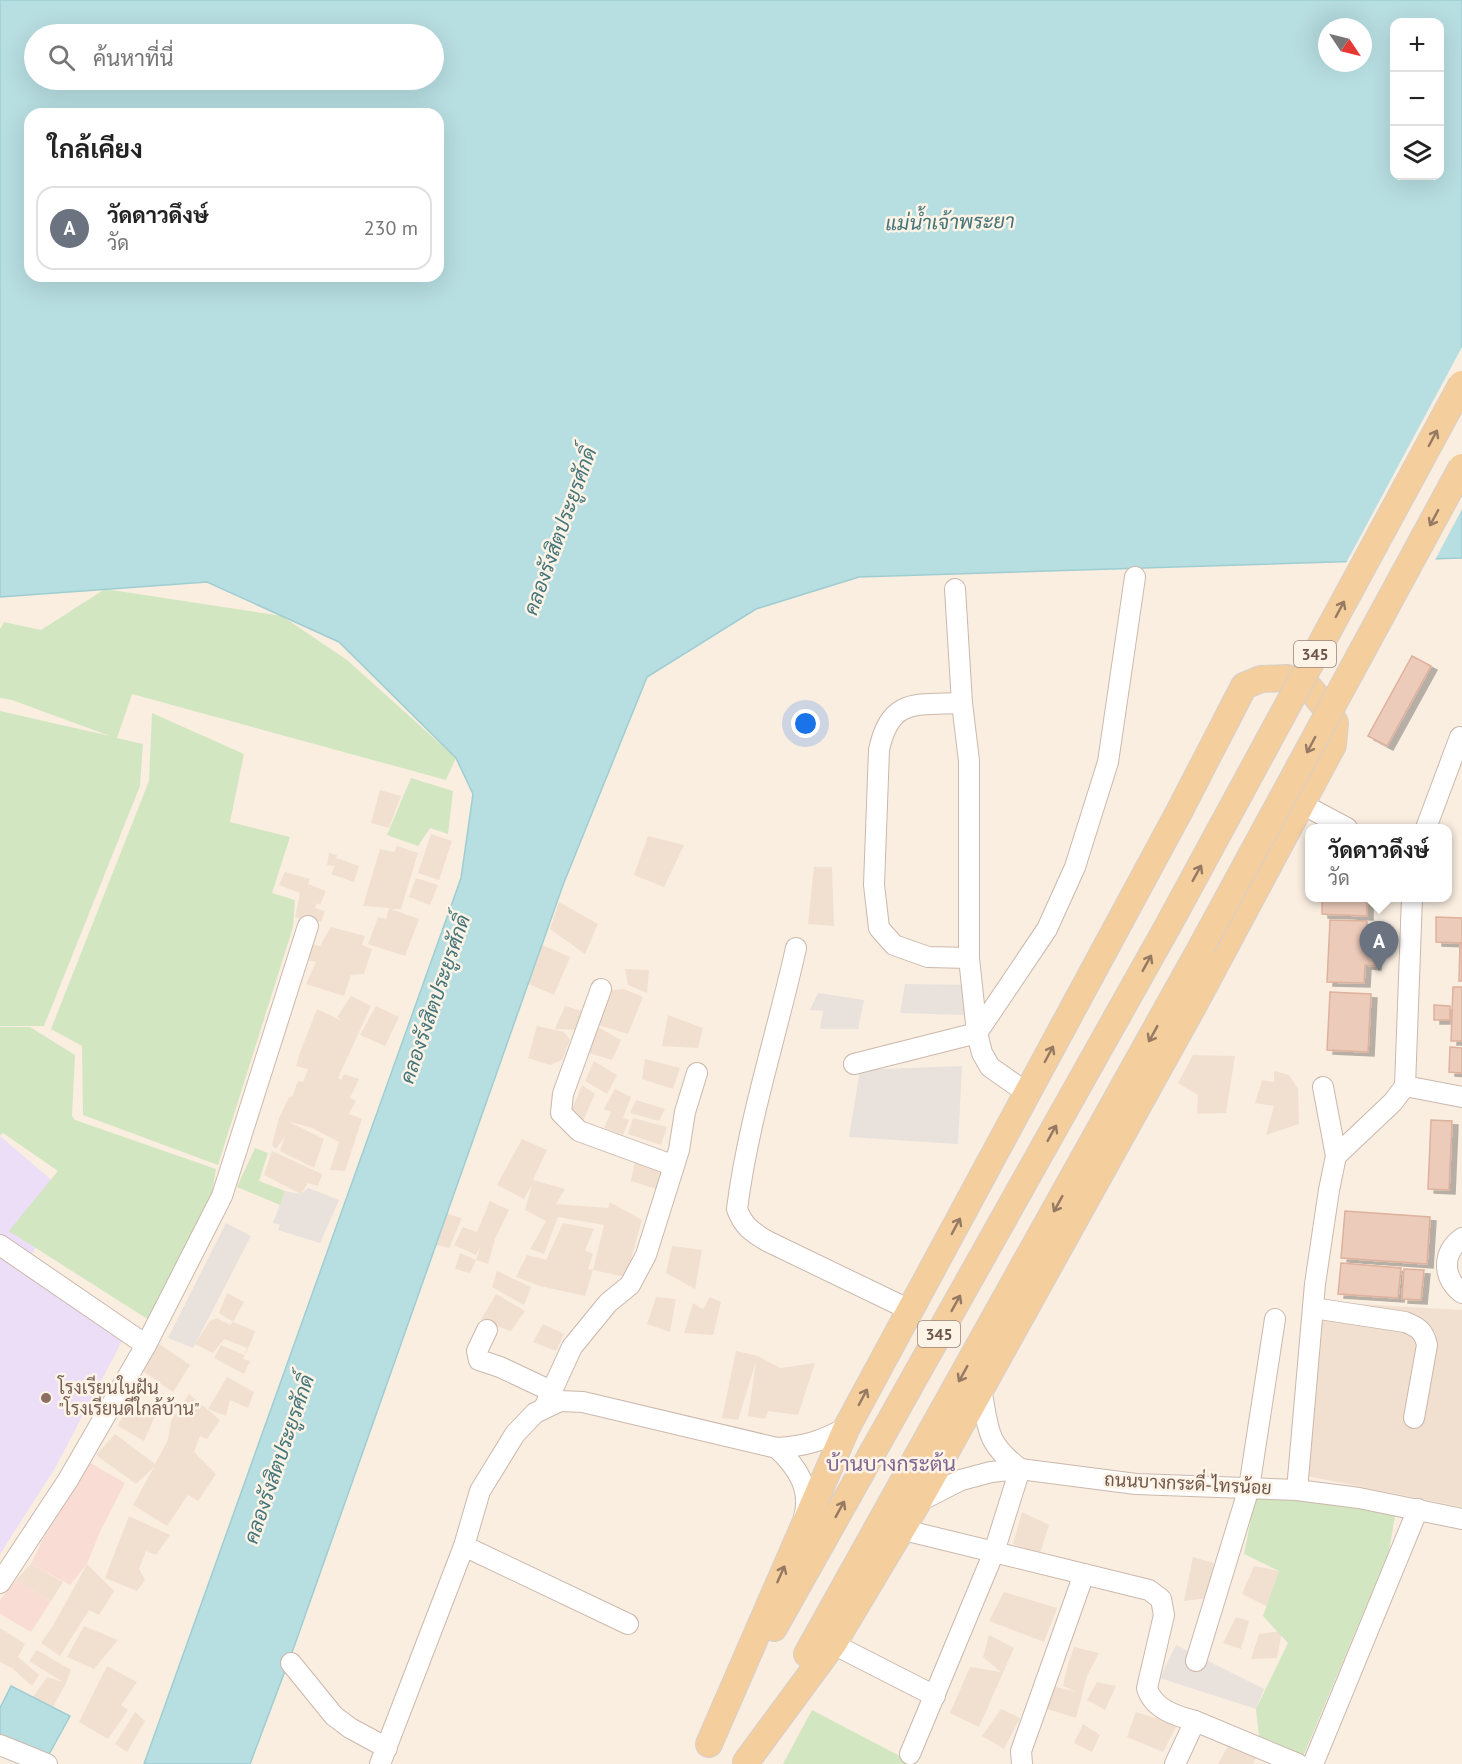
<!DOCTYPE html>
<html lang="th">
<head>
<meta charset="utf-8">
<style>
  body { margin:0; font-family:"PT Sans",Sarabun,sans-serif; background:#f2f2f2; color:#222 }
  .controls { position:absolute; right:18px; top:18px; display:grid; overflow:hidden; border-radius:12px; box-shadow:0 6px 24px #0002 }
  .controls button { width:54px; height:54px; display:grid; place-items:center; padding:0; border:0; border-bottom:2px solid #e0e0e0; background:#fff; color:#222; font:30px sans-serif }
  .compass { position:absolute; left:1318px; top:18px; width:54px; height:54px; border-radius:50%; background:#fff; box-shadow:0 6px 24px #0002; rotate:125deg }
  .you { position:absolute; left:806px; top:724px; width:21px; height:21px; margin:-15px; border:4px solid #fff; border-radius:50%; background:#1a73e8; box-shadow:0 0 0 9px #1a73e833 }
  .badge { display:grid; place-items:center; width:39px; height:39px; border-radius:50%; background:#db644e; color:#fff; font-size:20px; font-weight:700 }
  .pin { position:absolute; translate:-50% -50px; filter:drop-shadow(0 2px 3px #0008) }
  .pin::after { content:''; position:absolute; top:32px; width:21px; height:18px; background:inherit; clip-path:polygon(0 0,100% 0,50% 100%) }
  .popup { position:absolute; left:1305px; top:824px; width:147px; height:78px; box-sizing:border-box; display:grid; place-content:center; border-radius:12px; background:#fff; filter:drop-shadow(0 2px 4px #0005); font-size:20px; white-space:nowrap; color:#767676 }
  .popup b { font-size:22px; color:#222 }
  .popup::after { content:''; position:absolute; left:50%; top:100%; margin-left:-12px; border:12px solid transparent; border-top-color:#fff }
  .list { margin:0; padding:0; list-style:none }
  h2 { display:flex; justify-content:space-between; align-items:center; height:78px; margin:0; padding:0 24px; font-size:26px }
  h2 small { font-size:20px; font-weight:400; color:#767676 }
  .list li { display:grid; grid-template-columns:39px 1fr auto; gap:18px; align-items:center; box-sizing:border-box; height:84px; margin:0 12px 12px; padding:0 12px; border:2px solid #e0e0e0; border-radius:18px }
  .list b { display:block; font-size:22px; white-space:nowrap }
  .list p { margin:0; font-size:20px; white-space:nowrap; color:#767676 }
  .list em { font-size:20px; font-style:normal; color:#767676 }
  .icon { flex:none; width:33px; height:33px; fill:none; stroke:currentColor; stroke-width:2; stroke-linecap:round; stroke-linejoin:round }
  .map { position:relative; flex:none; width:1462px; height:1764px; overflow:hidden }
  .search { position:absolute; background:#fff; box-shadow:0 6px 24px #0002; left:24px; top:24px; width:420px; height:66px; display:flex; align-items:center; gap:15px; box-sizing:border-box; padding:0 21px; border-radius:33px; color:#767676; font-size:22px }
  .panel { position:absolute; background:#fff; box-shadow:0 6px 24px #0002; left:24px; top:108px; width:420px; height:174px; border-radius:18px }
  .map>svg:first-child { display:block }
</style>
</head>
<body>
<div class="map">
<svg width="1462" height="1764" viewBox="0 0 1462 1764">
  <defs>
    <filter id="shadow"><feDropShadow dx="6" dy="4" stdDeviation="0" flood-color="#0004"/></filter>
  </defs>
  <rect width="100%" height="100%" fill="#faeee1"/>
  <g fill="#f1e0d0">
    <path d="M380 790 401 796 389 828 371 823Z"/>
    <path d="M431 834 452 841 439 880 418 873Z"/>
    <path d="M648 836 684 845 664 887 634 875Z"/>
    <path d="M397 846 418 853 401 909H391L419 919 405 956 368 944 378 917 386 919 389 908 363 906 380 849 394 852Z"/>
    <path d="M329 853 337 855 336 858 359 866 354 882 331 874 335 866 327 865Z"/>
    <path d="M814 867H832L834 926 808 924Z"/>
    <path d="M285 872 310 879 308 884 326 891 320 905 317 903 315 908 325 911 321 922 309 918 308 922 295 917 300 893 279 885Z"/>
    <path d="M416 878 438 885 430 905 409 897Z"/>
    <path d="M559 902 598 924 585 954 550 929Z"/>
    <path d="M331 927 365 936 362 945 372 949 364 974 351 975 344 996 306 984 316 962 302 959 307 943 320 946Z"/>
    <path d="M533 941 570 957 554 995 517 979Z"/>
    <path d="M625 969 649 970 647 993 628 985Z"/>
    <path d="M624 989 643 997 628 1034 595 1024 609 990Z"/>
    <path d="M351 996 371 1006 338 1078 341 1080 344 1074 359 1079 350 1098 356 1101 349 1114 362 1119 345 1171 330 1170 339 1142 312 1128 287 1121 324 1139 314 1168 280 1151 285 1136 276 1149 272 1145 279 1118 289 1097H292L298 1081 303 1082 308 1069 296 1066 299 1055 317 1009 342 1021 337 1017Z"/>
    <path d="M376 1006 399 1017 385 1046 360 1035Z"/>
    <path d="M565 1006 586 1012 579 1030 555 1029Z"/>
    <path d="M668 1015 703 1028 698 1048 662 1046Z"/>
    <path d="M594 1025 621 1040 612 1060 583 1051Z"/>
    <path d="M537 1026 564 1032 570 1040 562 1060 550 1065 528 1058Z"/>
    <path d="M1193 1055 1235 1056 1226 1113 1197 1114 1198 1095 1178 1083Z"/>
    <path d="M645 1059 680 1068 673 1089 642 1079Z"/>
    <path d="M594 1061 617 1075 607 1094 585 1081Z"/>
    <path d="M1274 1071 1289 1075 1298 1089 1299 1124 1266 1135 1274 1106 1255 1103 1262 1080 1274 1082Z"/>
    <path d="M582 1085 595 1094 583 1121 570 1114Z"/>
    <path d="M615 1089 631 1097 623 1118 629 1120 623 1135 604 1128 611 1112 604 1109Z"/>
    <path d="M636 1100 665 1109 659 1121 630 1113Z"/>
    <path d="M633 1118 667 1127 661 1145 628 1134Z"/>
    <path d="M522 1139 547 1150 533 1180 565 1189 556 1204 608 1208 610 1202 642 1220 626 1277 593 1270 585 1296 540 1286 516 1277 527 1255 572 1266 546 1260 563 1223 594 1229 585 1250 593 1254 588 1269 593 1270 604 1225 558 1217 544 1254 530 1249 546 1221 525 1210 532 1185 524 1199 497 1185Z"/>
    <path d="M272 1151 322 1174 318 1186 308 1183 301 1194 264 1175Z"/>
    <path d="M636 1157 664 1166 656 1189 631 1181Z"/>
    <path d="M490 1201 509 1210 495 1239 488 1264 476 1260 470 1273 455 1269 460 1253 476 1260 481 1245 476 1255 454 1245 463 1227 477 1232Z"/>
    <path d="M444 1213 462 1218 449 1248 433 1244Z"/>
    <path d="M672 1246 702 1250 695 1289 666 1273Z"/>
    <path d="M497 1271 531 1287 524 1305 492 1287Z"/>
    <path d="M227 1293 244 1302 233 1322 255 1331 253 1337 243 1359 250 1361 244 1374 214 1358 221 1345 244 1355 247 1348 224 1339 213 1353 195 1344 210 1321 217 1318 230 1325 233 1322 219 1313Z"/>
    <path d="M496 1294 525 1311 511 1331 481 1320Z"/>
    <path d="M656 1297 676 1299 670 1332 647 1324Z"/>
    <path d="M710 1297 721 1302 713 1335 684 1333 693 1303 703 1309Z"/>
    <path d="M1322 1302 1462 1310V1507L1302 1475Z"/>
    <path d="M543 1324 564 1334 556 1351 533 1342Z"/>
    <path d="M159 1344 190 1365 173 1392 143 1371Z"/>
    <path d="M736 1351 758 1356 780 1368 815 1363 798 1415 768 1411 765 1419 748 1416 756 1362 738 1420 722 1418Z"/>
    <path d="M227 1377 254 1392 248 1408 230 1400 226 1416 208 1409Z"/>
    <path d="M189 1394 220 1420 207 1439 200 1436 194 1452 216 1474 198 1501 188 1495 167 1526 133 1505 154 1467 136 1484 96 1455 115 1434 155 1464 168 1440 171 1421Z"/>
    <path d="M129 1402 156 1414 144 1441 118 1426Z"/>
    <path d="M1022 1512 1049 1525 1040 1553 1013 1544Z"/>
    <path d="M129 1516 170 1535 156 1555 146 1551 139 1569 145 1580 137 1591 105 1578Z"/>
    <path d="M1193 1557 1214 1563 1207 1598 1184 1601Z"/>
    <path d="M31 1564 63 1582 51 1601 16 1580Z"/>
    <path d="M87 1564 114 1591 99 1615 89 1610 60 1656 41 1643 53 1626Z"/>
    <path d="M1254 1566 1279 1571 1268 1607 1242 1594Z"/>
    <path d="M1004 1592 1057 1608 1044 1642 989 1621Z"/>
    <path d="M1236 1617 1249 1621 1241 1649 1223 1643Z"/>
    <path d="M84 1626 118 1640 94 1669 67 1657Z"/>
    <path d="M0 1628 25 1644 18 1657 39 1675 32 1686 12 1668 0 1662Z"/>
    <path d="M1282 1631 1277 1658 1251 1659 1259 1634Z"/>
    <path d="M989 1635 1014 1648 979 1727 950 1713 970 1667 1001 1672 983 1657Z"/>
    <path d="M1074 1647 1099 1653 1087 1676 1076 1718 1044 1708 1053 1686 1076 1692 1063 1686 1067 1668Z"/>
    <path d="M37 1650 71 1670 66 1683 53 1707 33 1697 47 1677 63 1682 29 1661Z"/>
    <path d="M107 1666 137 1682 121 1705 128 1710 108 1739 79 1722Z"/>
    <path d="M1097 1682 1116 1686 1105 1710 1087 1700Z"/>
    <path d="M1001 1709 1020 1718 1004 1749 982 1736Z"/>
    <path d="M135 1712 145 1721 127 1752 115 1744Z"/>
    <path d="M1136 1712 1177 1725 1163 1752 1127 1737Z"/>
    <path d="M1083 1724 1100 1735 1092 1752 1074 1743Z"/>
    <path d="M1232 1739 1259 1751 1253 1764H1218Z"/>
  </g>
  <g fill="#f9ddd5">
    <path d="M89 1462 125 1483 100 1532 87 1564 70 1585 31 1564 43 1539Z"/>
    <path d="M16 1580 51 1601 31 1632 0 1614V1600Z"/>
  </g>
  <g fill="#e9e1dc">
    <path d="M905 984 970 985 966 1015 900 1013Z"/>
    <path d="M818 993 864 1000 858 1029H820L823 1011 810 1010Z"/>
    <path d="M962 1066 958 1144 849 1137 860 1070Z"/>
    <path d="M308 1188 339 1200 320 1243 278 1230 280 1225 273 1223 285 1191 301 1194Z"/>
    <path d="M226 1223 251 1236 193 1348 168 1338Z"/>
    <path d="M1176 1645 1264 1689 1256 1709 1160 1678Z"/>
  </g>
  <path fill="#ebdef6" d="M0 1136 63 1190 29 1261 129 1328 55 1468 0 1554Z"/>
  <g fill="#d2e6c1">
    <path d="M105 589 282 616 347 660 456 758 446 780 132 694 117 738 143 744 140 786 44 1026H0V711L110 736 12 700 0 698V629L4 622 41 630Z"/>
    <path d="M152 713 244 754 230 822 290 837 272 893 295 900 293 927 218 1165 83 1115 82 1046 51 1029 149 781Z"/>
    <path d="M411 778 453 791 448 834 430 828 418 846 387 835Z"/>
    <path d="M0 1027H30L75 1055 72 1116 75 1120 216 1169 212 1194 149 1320 9 1231 58 1171 3 1133 0 1135Z"/>
    <path d="M255 1148 268 1153 259 1181 285 1191 280 1205 237 1187Z"/>
    <path d="M1256 1493 1396 1510 1389 1551 1302 1759 1260 1745 1256 1709 1288 1643 1263 1616 1279 1571 1244 1554Z"/>
    <path d="M812 1710 915 1764H783Z"/>
  </g>
  <g fill="#b7dee1" stroke="#9eced2" stroke-width="1.5" fill-rule="evenodd">
    <path d="M0 0H1462V558L859 577 756 609 647 677 563 885 294 1647 250 1764H144L461 878 473 794 456 758 339 642 207 582 0 597ZM1394 22H1440V176H1394ZM1327 27H1363V63H1327ZM34 34H434V80H34ZM30 114H438V276H30Z"/>
    <path d="M11 1686 70 1716 48 1756 0 1737V1708Z"/>
  </g>
  <path fill="#faeee1" d="M1462 347V509L1434 562 1345 565Z"/>
  <g fill="#edcbbb" stroke="#deb19c" stroke-width="1.5" filter="url(#shadow)">
    <path d="M1412 656 1431 666 1387 746 1368 736Z"/>
    <path d="M1322 898H1367V916L1322 914Z"/>
    <path d="M1436 917 1462 918V943L1436 942Z"/>
    <path d="M1330 920 1367 921 1366 939H1376L1375 966 1365 965 1364 983 1327 982Z"/>
    <path d="M1460 943H1462V981H1459Z"/>
    <path d="M1453 987H1462V1041H1451Z"/>
    <path d="M1330 992 1371 994 1368 1052 1327 1050Z"/>
    <path d="M1434 1005 1450 1006V1020H1434Z"/>
    <path d="M1450 1047 1462 1048V1073L1449 1072Z"/>
    <path d="M1431 1120 1452 1121 1449 1190 1428 1189Z"/>
    <path d="M1345 1211 1430 1217 1427 1264 1341 1258Z"/>
    <path d="M1341 1263 1401 1268 1398 1298 1338 1294Z"/>
    <path d="M1404 1269 1424 1270 1421 1300 1402 1299Z"/>
  </g>
  <g fill="none" stroke-linecap="round" stroke-linejoin="round">
    <defs>
      <g id="minor">
        <path d="M955 589 962 703 969 761V958L977 1033 982 1053 990 1067 1027 1093"/>
        <path d="M962 703C917 705 890 697 879 750L874 885 879 928 894 945 928 957 969 958"/>
        <path d="M1302 804 1347 828"/>
        <path d="M1426 828 1460 737"/>
        <path d="M796 948C777 1034 748 1121 737 1209 743 1226 752 1232 767 1241L910 1310"/>
        <path d="M601 989 563 1094 561 1113 579 1131 672 1165"/>
        <path d="M854 1064 977 1033 1047 929 1075 867 1108 762 1135 577"/>
        <path d="M1405 1086 1462 1097"/>
        <path d="M1323 1087 1336 1156"/>
        <path d="M1462 1238C1442 1253 1442 1277 1462 1293"/>
        <path d="M0 1245 146 1345"/>
        <path d="M1313 1308 1405 1322C1418 1327 1424 1331 1427 1345L1414 1418"/>
        <path d="M487 1330 477 1351 479 1360 500 1367 551 1391"/>
        <path d="M981 1388C989 1430 985 1442 1020 1469"/>
        <path d="M544 1408 572 1347 608 1303 630 1285 646 1255 679 1150 685 1112 697 1073"/>
        <path d="M777 1448C797 1467 812 1489 804 1517"/>
        <path d="M1297 1490 1315 1284 1329 1190 1336 1156 1393 1102 1405 1086 1412 898"/>
        <path d="M918 1502 961 1480 991 1472 1020 1469 1136 1484 1297 1490 1359 1498 1462 1519"/>
        <path d="M900 1529 1149 1590 1161 1599 1164 1615 1147 1688C1153 1709 1176 1716 1195 1721L1298 1764"/>
        <path d="M464 1546 628 1624"/>
        <path d="M0 1583 68 1480 146 1345 222 1196 308 926"/>
        <path d="M833 1644 935 1696"/>
        <path d="M1196 1661 1249 1488 1275 1319"/>
        <path d="M291 1663 334 1716 350 1728 387 1748"/>
        <path d="M0 1745 47 1764"/>
        <path d="M910 1754 994 1552 1020 1469"/>
        <path d="M380 1764 464 1546 480 1491 515 1434 535 1413 560 1401 583 1402 777 1448C806 1446 822 1441 847 1427"/>
        <path d="M1022 1764 1021 1751 1084 1574"/>
        <path d="M1175 1764 1195 1721"/>
        <path d="M1313 1764 1418 1509"/>
      </g>
      <g id="major">
        <path d="M774 1628 1169 924"/>
        <path d="M807 1654 1202 946"/>
        <path d="M709 1744 847 1427 1179 812 1244 686 1261 679 1287 678 1307 685 1326 708 1335 723 1333 745 1195 1003 918 1502 833 1644 746 1762"/>
      </g>
    </defs>
    <use href="#minor" stroke="#cbb8ac" stroke-width="22"/>
    <use href="#major" stroke="#d6cfcc" stroke-width="28"/>
    <use href="#minor" stroke="#fff" stroke-width="20"/>
    <use href="#major" stroke="#f4ce9d" stroke-width="26"/>
    <defs>
      <g id="major-bridge">
        <path d="M1169 924 1462 384"/>
        <path d="M1202 946 1462 467"/>
      </g>
    </defs>
    <use href="#major-bridge" stroke="#d6cfcc" stroke-width="28" stroke-linecap="butt"/>
    <use href="#major-bridge" stroke="#f4ce9d" stroke-width="26"/>
  </g>
  <defs><path id="oneway-shaft" d="M-6 0H5M1.5-3L5.5 0L1.5 3" fill="none" stroke-width="1.6" stroke-linecap="round" stroke-linejoin="round" transform="scale(1.5)"/></defs>
  <g stroke="#967963">
    <use href="#oneway-shaft" transform="translate(1433 438) rotate(-62)"/>
    <use href="#oneway-shaft" transform="translate(1434 518) rotate(118)"/>
    <use href="#oneway-shaft" transform="translate(1340 609) rotate(-62)"/>
    <use href="#oneway-shaft" transform="translate(1311 745) rotate(118)"/>
    <use href="#oneway-shaft" transform="translate(1197 873) rotate(-61)"/>
    <use href="#oneway-shaft" transform="translate(1147 963) rotate(-61)"/>
    <use href="#oneway-shaft" transform="translate(1153 1034) rotate(119)"/>
    <use href="#oneway-shaft" transform="translate(1049 1054) rotate(-62)"/>
    <use href="#oneway-shaft" transform="translate(1052 1133) rotate(-61)"/>
    <use href="#oneway-shaft" transform="translate(1058 1204) rotate(119)"/>
    <use href="#oneway-shaft" transform="translate(956 1226) rotate(-62)"/>
    <use href="#oneway-shaft" transform="translate(956 1303) rotate(-61)"/>
    <use href="#oneway-shaft" transform="translate(963 1374) rotate(119)"/>
    <use href="#oneway-shaft" transform="translate(863 1397) rotate(-62)"/>
    <use href="#oneway-shaft" transform="translate(840 1509) rotate(-61)"/>
    <use href="#oneway-shaft" transform="translate(781 1574) rotate(-66)"/>
  </g>
  <circle fill="#8d6e63" stroke="#fdf3e6" stroke-width="2" cx="46" cy="1398" r="6"/>
  <g text-anchor="middle" stroke-width="5" stroke-linejoin="round" paint-order="stroke">
    <g fill="#fdf3e6" stroke="#998479" stroke-width="1.5">
      <rect x="1294" y="641" width="42" height="26" rx="4.5"/>
      <rect x="918" y="1321" width="42" height="26" rx="4.5"/>
    </g>
    <g font-size="16" font-weight="bold" fill="#6e554a">
      <text x="1315" y="660">345</text>
      <text x="939" y="1340">345</text>
    </g>
    <g font-size="18" fill="#785e54" stroke="#fdf3e6" text-anchor="start">
      <text x="58" y="1394">โรงเรียนในฝัน<tspan x="58" dy="21">"โรงเรียนดีใกล้บ้าน"</tspan></text>
    </g>
    <g font-size="18" fill="#6e554a" stroke="#fdf3e6">
      <text transform="translate(1188 1484) rotate(3)" y="6">ถนนบางกระดี่-ไทรน้อย</text>
    </g>
    <g font-size="20" font-style="italic" fill="#43747a" stroke="#fdf3e6">
      <text transform="translate(950 222) rotate(-1)" y="7">แม่น้ำเจ้าพระยา</text>
      <text transform="translate(560 531) rotate(-70)" y="7">คลองรังสิตประยูรศักดิ์</text>
      <text transform="translate(435 999) rotate(-71)" y="7">คลองรังสิตประยูรศักดิ์</text>
      <text transform="translate(279 1459) rotate(-71)" y="7">คลองรังสิตประยูรศักดิ์</text>
    </g>
    <g font-size="21" fill="#806692" stroke="#fdf3e6">
      <text x="891" y="1471">บ้านบางกระต้น</text>
    </g>
  </g>
</svg>
<div class="controls">
<button>+</button>
<button>−</button>
<button><svg class="icon" aria-label="layers" viewBox="0 0 24 24"><path d="M12 4l9 5-9 5-9-5zM3 14l9 5 9-5"/></svg></button>
</div>
<svg class="compass" viewBox="-18 -18 36 36"><path d="M0-13l5 13h-10z" fill="#e53935"/><path d="M0 13l5-13h-10z" fill="#767676"/></svg>
<div class="you"></div>
<div class="pin badge" style="left:1379px;top:971px;background:#6b7280">A</div>
<div class="popup"><b>วัดดาวดึงษ์</b>วัด</div>
<div class="search"><svg class="icon" aria-label="search" viewBox="0 0 24 24"><circle cx="10" cy="10" r="6"/><path d="M15 15l6 6"/></svg>ค้นหาที่นี่</div>
<section class="panel">
<h2>ใกล้เคียง<small></small></h2>
<ul class="list">
<li><span class="badge" style="background:#6b7280">A</span><div><b>วัดดาวดึงษ์</b><p>วัด</p></div><em>230 m</em></li>
</ul>
</section>
</div>
</body>
</html>
